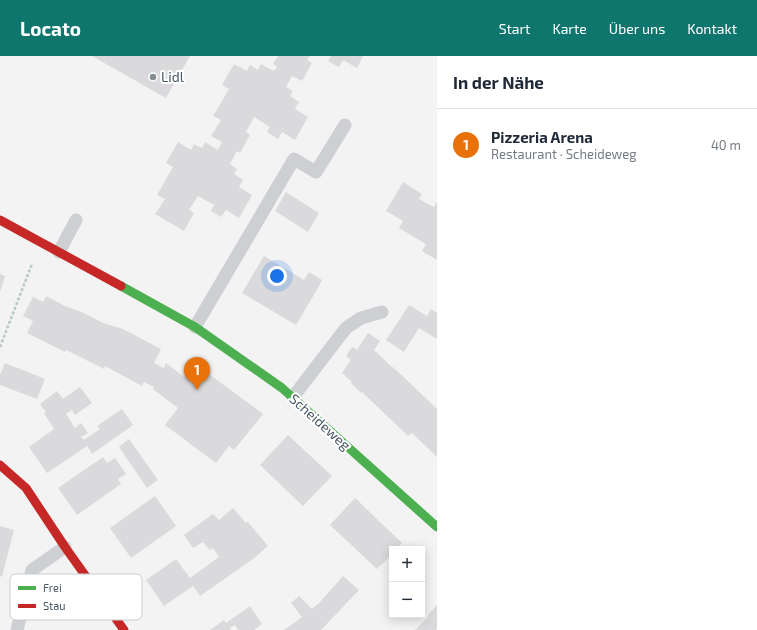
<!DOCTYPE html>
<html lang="de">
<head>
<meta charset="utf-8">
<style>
  body { margin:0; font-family:"Exo 2",sans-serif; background:#f6f6f7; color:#1f2937 }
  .controls { position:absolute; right:12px; bottom:12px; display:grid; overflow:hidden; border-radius:0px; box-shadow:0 2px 10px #0003 }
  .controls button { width:36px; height:36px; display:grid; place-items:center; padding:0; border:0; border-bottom:1px solid #e0e1e3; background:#fff; color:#1f2937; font:20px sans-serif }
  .you { position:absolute; left:277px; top:220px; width:14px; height:14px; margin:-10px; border:3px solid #fff; border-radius:50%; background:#1a73e8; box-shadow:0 0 0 6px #1a73e833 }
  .badge { display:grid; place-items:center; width:26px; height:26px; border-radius:50%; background:#0f766e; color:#fff; font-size:13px; font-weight:700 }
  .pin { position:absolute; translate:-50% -33px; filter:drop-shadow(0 1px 2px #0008) }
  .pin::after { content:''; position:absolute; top:21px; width:14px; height:12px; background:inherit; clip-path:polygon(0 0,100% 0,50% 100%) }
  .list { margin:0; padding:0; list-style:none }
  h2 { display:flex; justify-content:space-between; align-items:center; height:52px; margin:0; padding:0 16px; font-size:17px }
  h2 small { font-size:13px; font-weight:400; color:#747a83 }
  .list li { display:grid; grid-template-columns:26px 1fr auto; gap:12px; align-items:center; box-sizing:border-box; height:72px; padding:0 16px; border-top:1px solid #e0e1e3 }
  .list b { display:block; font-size:15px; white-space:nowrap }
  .list p { margin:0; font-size:13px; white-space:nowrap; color:#747a83 }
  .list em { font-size:13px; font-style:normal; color:#747a83 }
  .map { position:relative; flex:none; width:437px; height:574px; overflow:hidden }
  header { display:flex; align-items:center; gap:24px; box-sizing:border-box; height:56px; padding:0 20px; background:#0f766e; color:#fff }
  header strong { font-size:19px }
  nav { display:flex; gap:22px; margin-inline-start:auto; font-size:14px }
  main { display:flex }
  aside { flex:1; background:#fff }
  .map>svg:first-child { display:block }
</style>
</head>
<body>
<header>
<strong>Locato</strong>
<nav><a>Start</a><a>Karte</a><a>Über uns</a><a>Kontakt</a></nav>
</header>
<main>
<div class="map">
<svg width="437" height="574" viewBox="0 0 437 574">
  <rect width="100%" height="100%" fill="#f4f3f3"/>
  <g fill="#dadadc">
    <path d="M92 0H190L166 42Z"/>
    <path d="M278 0H310L307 4 312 7 302 25 292 20 286 31 293 35 290 40 299 46 295 53 308 61 295 84 282 76 278 83 267 76 270 71 254 61 246 76 250 79 240 97 237 95 230 108 237 113 234 118 243 124 239 131 252 139 239 162 226 154 221 161 211 155 214 149 198 140 189 154 194 157 184 175 155 158 165 143 157 139 173 111 166 107 178 86 191 94 194 88 202 92 205 86 218 94 222 86 211 80 221 64 213 60 229 33 222 29 234 8 247 15 250 9 258 14 261 8 274 15 277 11 273 8Z"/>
    <path d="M331 0H363L357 12 343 4 339 11 328 5Z"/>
    <path d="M403 126 422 138 419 143 434 151 437 146V204L422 195 426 188 399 172 403 165 386 155Z"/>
    <path d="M286 136 319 157 308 176 275 155Z"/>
    <path d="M264 200 304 224 309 216 322 224 318 232 296 269 242 237Z"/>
    <path d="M0 218 5 220 0 236Z"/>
    <path d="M46 240 65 250 84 257 103 267 123 273 161 293 154 307 164 312 166 307 184 321 194 307 263 358 234 394 229 390 216 407 165 369 178 352 153 333 154 331 144 326 142 330 105 310 104 313 66 294 65 296 27 277 33 265 23 260 33 241 43 246Z"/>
    <path d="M409 249 427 260 431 253 437 257V283L419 272 404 296 386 284Z"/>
    <path d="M368 277 380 285 374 294 393 312 386 321 393 311 436 352 437 351V401L412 377 408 380 362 336 361 337 351 327 352 326 342 317 351 304 346 300 352 291 357 294Z"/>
    <path d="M5 307 45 323 37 343 0 329V319Z"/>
    <path d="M80 331 92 347 75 359 72 354 66 358 75 372 81 367 88 377 81 381 84 384 100 373 97 370 122 353 133 369 92 398 87 390 47 417 29 391 54 373 44 357 46 356 40 348 57 335 63 343Z"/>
    <path d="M288 379 332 420 303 450 260 409Z"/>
    <path d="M129 383 158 424 147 432 119 391Z"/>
    <path d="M103 401 107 407 115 402 126 418 118 423 121 428 77 459 58 432Z"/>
    <path d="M155 440 176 470 131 502 110 472Z"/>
    <path d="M355 442 402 487 396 493H392V498L377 513 330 469Z"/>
    <path d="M233 452 246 467 248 466 268 490 253 503 200 540 193 530 164 550 146 524 176 503 190 522 219 501 213 492 210 494 203 486 193 492 184 479 213 458 219 464Z"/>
    <path d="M0 470 14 474 2 521 0 520Z"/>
    <path d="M343 520 359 534 321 574H284L302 561 291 547 299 540 312 553 320 546Z"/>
    <path d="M437 549V573L436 574H415L429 560 428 559Z"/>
    <path d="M250 550 262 568 254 574H238L235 569 230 572 231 574H210L224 564 226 567Z"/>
  </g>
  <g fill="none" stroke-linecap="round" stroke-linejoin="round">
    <path stroke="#bac8c3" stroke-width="2.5" stroke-dasharray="3 2" stroke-linecap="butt" d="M0 291 32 208"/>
    <g stroke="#cdcfd2" stroke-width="13">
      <path d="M59 196 76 164"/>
      <path d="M195 271 294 103 316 116 345 69"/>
      <path d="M293 341 346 272 361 262 382 256"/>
      <path d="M17 574 32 514 65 491"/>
    </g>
    <path stroke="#4caf50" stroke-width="9" d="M121 230 195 271 282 332 437 471"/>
    <g stroke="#c62828" stroke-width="9">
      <path d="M0 164 121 230"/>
      <path d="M0 409 26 432 65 491 124 574"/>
    </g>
  </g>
  <circle fill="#848d95" stroke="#fff" stroke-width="1.5" cx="153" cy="21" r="4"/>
  <g text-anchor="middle" stroke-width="4" stroke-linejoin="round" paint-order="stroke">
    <g font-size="14" fill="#485663" stroke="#fff" text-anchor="start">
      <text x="161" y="26">Lidl</text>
    </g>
    <g font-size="14" fill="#485663" stroke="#fff">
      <text transform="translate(320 366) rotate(42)" y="5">Scheideweg</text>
    </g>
  </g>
  <rect x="10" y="518" width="132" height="46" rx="6" fill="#fff" stroke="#c8ccd0" stroke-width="1"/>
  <rect x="18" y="530" width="18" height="4" fill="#4caf50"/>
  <rect x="18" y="548" width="18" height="4" fill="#c62828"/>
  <g font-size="11" fill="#485663">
    <text x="43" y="536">Frei</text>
    <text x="43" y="554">Stau</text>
  </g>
</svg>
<div class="controls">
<button>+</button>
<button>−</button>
</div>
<div class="you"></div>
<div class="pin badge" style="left:197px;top:334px;background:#e8710a">1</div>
</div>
<aside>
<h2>In der Nähe<small></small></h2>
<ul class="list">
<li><span class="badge" style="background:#e8710a">1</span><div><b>Pizzeria Arena</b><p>Restaurant · Scheideweg</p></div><em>40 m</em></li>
</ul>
</aside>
</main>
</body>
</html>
